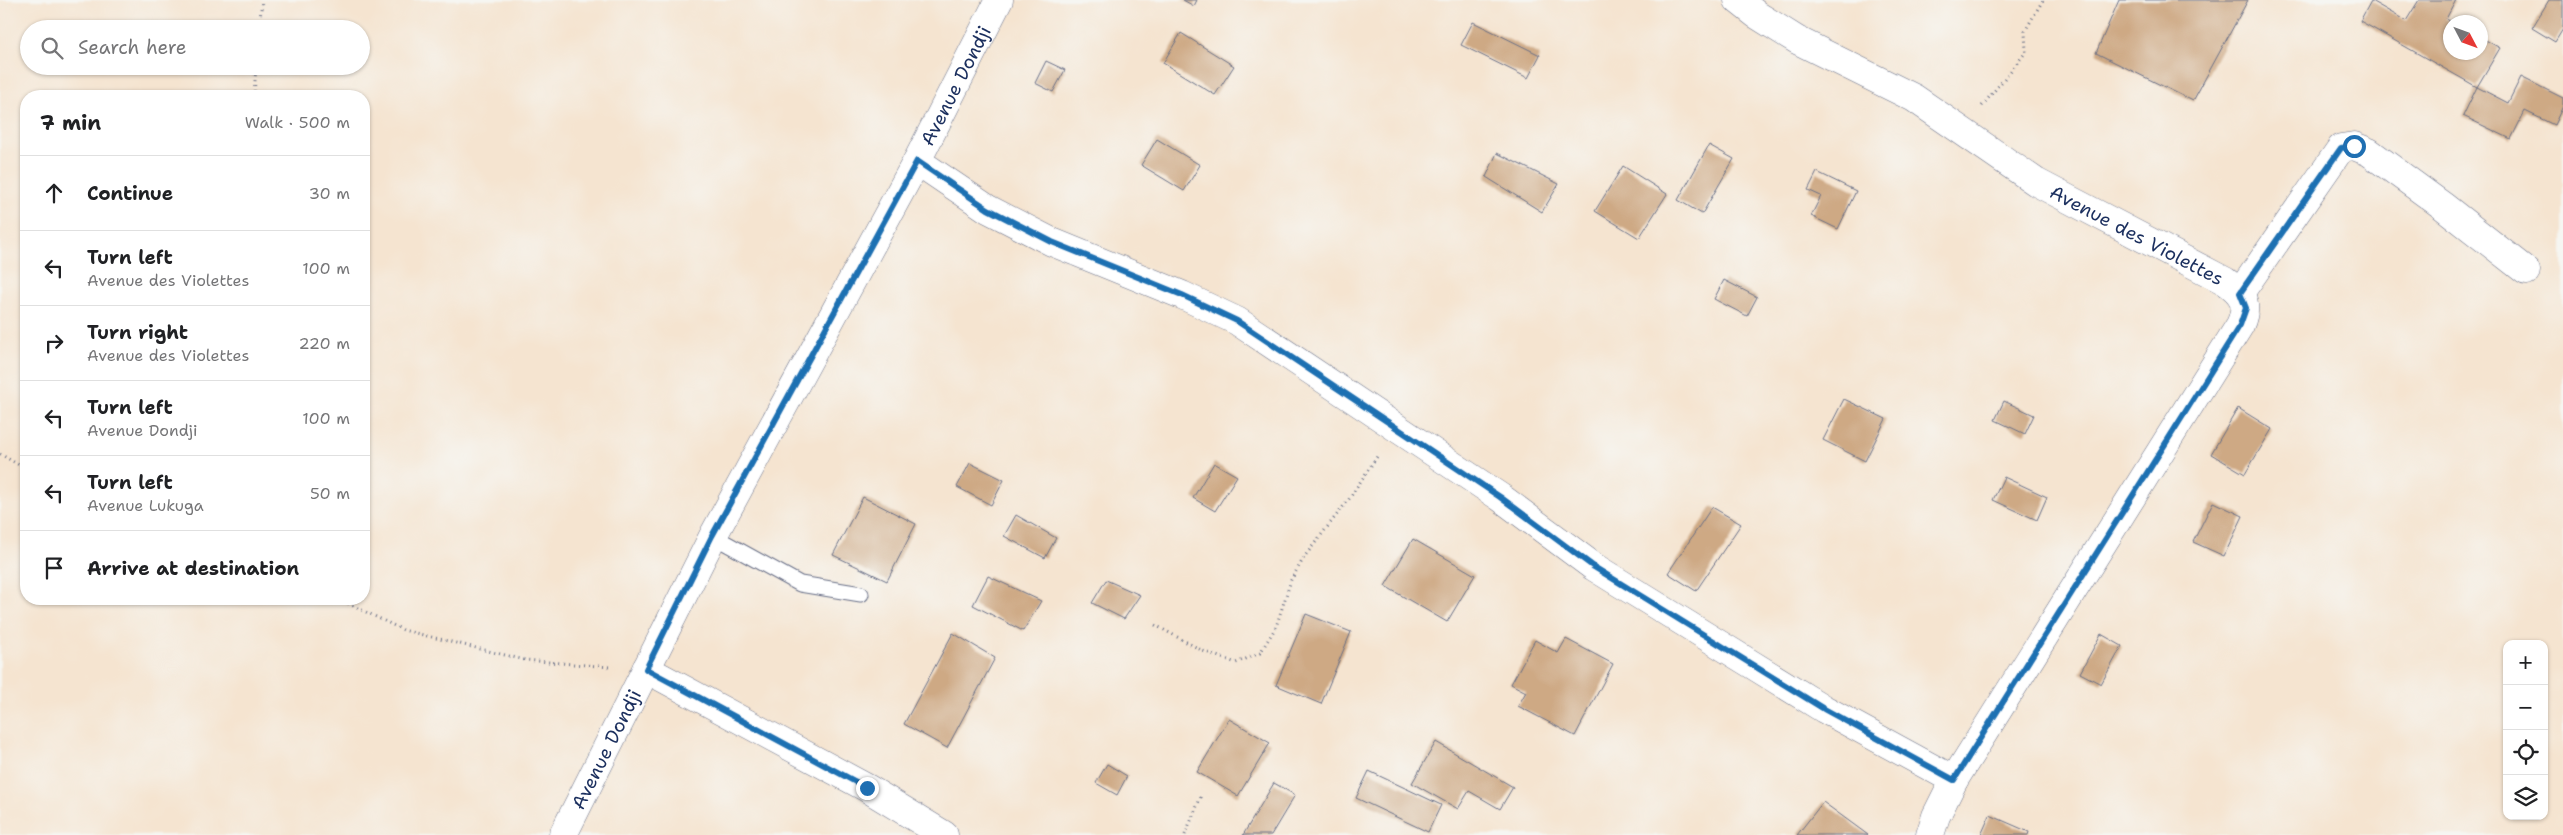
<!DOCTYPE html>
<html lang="en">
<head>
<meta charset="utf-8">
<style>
  body { margin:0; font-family:"Shantell Sans",sans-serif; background:#f2f2f2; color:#202124 }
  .controls { position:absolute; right:15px; bottom:15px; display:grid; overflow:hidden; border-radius:10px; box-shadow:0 1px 4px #0004 }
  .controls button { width:45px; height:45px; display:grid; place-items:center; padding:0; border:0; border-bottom:1px solid #e0e0e0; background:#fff; color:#202124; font:25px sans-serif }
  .compass { position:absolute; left:2443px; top:15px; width:45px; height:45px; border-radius:50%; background:#fff; box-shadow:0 1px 4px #0004; rotate:131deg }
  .stop { position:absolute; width:15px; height:15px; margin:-11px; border:4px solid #1f6fb2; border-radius:50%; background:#fff }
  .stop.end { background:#1f6fb2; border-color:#fff; box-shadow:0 1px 5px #0008 }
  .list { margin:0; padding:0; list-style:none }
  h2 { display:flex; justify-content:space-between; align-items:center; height:65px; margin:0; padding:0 20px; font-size:21px }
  h2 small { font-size:16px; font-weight:400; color:#757577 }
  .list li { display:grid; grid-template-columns:32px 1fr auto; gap:15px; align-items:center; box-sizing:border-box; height:75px; padding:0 20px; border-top:1px solid #e0e0e0 }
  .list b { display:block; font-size:19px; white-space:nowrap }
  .list p { margin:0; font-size:16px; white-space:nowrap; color:#757577 }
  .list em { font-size:16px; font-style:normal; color:#757577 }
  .icon { flex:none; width:28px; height:28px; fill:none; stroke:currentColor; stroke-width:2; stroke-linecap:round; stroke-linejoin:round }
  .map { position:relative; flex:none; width:2563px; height:835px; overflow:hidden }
  .search { position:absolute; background:#fff; box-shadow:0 1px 4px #0004; left:20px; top:20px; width:350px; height:55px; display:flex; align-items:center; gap:12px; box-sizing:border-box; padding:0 18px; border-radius:28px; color:#757577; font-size:19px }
  .panel { position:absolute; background:#fff; box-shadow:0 1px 4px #0004; left:20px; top:90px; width:350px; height:515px; border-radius:20px }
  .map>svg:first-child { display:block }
</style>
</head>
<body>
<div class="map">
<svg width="2563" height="835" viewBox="0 0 2563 835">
  <rect width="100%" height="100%" fill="#f6f6f2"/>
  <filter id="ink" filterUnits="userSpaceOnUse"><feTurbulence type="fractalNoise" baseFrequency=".02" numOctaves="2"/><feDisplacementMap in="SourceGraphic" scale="10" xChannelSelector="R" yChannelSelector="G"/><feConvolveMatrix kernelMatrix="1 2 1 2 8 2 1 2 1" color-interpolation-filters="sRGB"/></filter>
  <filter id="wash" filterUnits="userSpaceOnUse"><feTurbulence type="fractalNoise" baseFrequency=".0096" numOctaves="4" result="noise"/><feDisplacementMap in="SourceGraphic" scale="20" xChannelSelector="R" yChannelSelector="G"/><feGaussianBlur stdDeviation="1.12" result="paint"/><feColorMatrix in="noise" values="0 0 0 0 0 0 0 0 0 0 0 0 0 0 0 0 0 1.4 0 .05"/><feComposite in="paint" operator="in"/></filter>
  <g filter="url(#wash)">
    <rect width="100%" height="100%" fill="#f5e4d0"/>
    <g id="blocks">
      <g fill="#cea984">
        <path d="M1183 0H1197L1194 6Z"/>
        <path d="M2119 0H2248L2193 101 2096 53Z"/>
        <path d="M2419 0H2456L2446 19 2450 21V52H2480V37L2500 48 2477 87 2360 21 2371 1 2406 21Z"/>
        <path d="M2549 0H2563V29L2555 42 2532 28Z"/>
        <path d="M1473 22 1540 55 1528 78 1461 45Z"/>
        <path d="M1181 33 1234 66 1215 95 1163 63Z"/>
        <path d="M1046 61 1065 70 1053 92 1035 83Z"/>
        <path d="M2521 77 2563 98V106L2554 125 2525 111 2511 139 2463 116 2477 87 2508 103Z"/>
        <path d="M1157 139 1200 165 1184 191 1141 165Z"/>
        <path d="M1709 145 1734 159 1702 214 1678 200Z"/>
        <path d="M1497 153 1559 184 1542 212 1486 177Z"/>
        <path d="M1623 166 1667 194 1639 238 1595 211Z"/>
        <path d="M1817 172 1856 191 1838 229 1811 216 1821 196 1808 190Z"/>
        <path d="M1724 280 1757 297 1747 316 1714 299Z"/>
        <path d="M1844 399 1886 419 1865 461 1823 440Z"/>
        <path d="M2004 401 2034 415 2025 434 1995 420Z"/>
        <path d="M2238 408 2272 429 2245 474 2211 454Z"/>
        <path d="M970 463 1004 480 991 505 957 487Z"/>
        <path d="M1214 463 1237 476 1215 511 1193 498Z"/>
        <path d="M2004 477 2047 497 2037 520 1993 500Z"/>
        <path d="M863 497 916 524 887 581 833 555Z"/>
        <path d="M2213 502 2243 516 2224 556 2193 542Z"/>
        <path d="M1712 507 1741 524 1696 591 1668 573Z"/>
        <path d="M1016 515 1056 538 1045 558 1004 536Z"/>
        <path d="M1413 539 1475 575 1447 622 1385 586Z"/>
        <path d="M988 576 1041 601 1023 631 973 605Z"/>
        <path d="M1106 580 1140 595 1124 619 1092 603Z"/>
        <path d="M1306 614 1351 632 1321 704 1276 685Z"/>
        <path d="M953 633 995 658 947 748 904 724Z"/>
        <path d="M2101 634 2122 646 2101 684 2080 673Z"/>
        <path d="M1566 639 1613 664 1575 736 1518 706 1526 692 1511 684 1535 640 1558 653Z"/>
        <path d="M1229 719 1270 743 1238 796 1197 772Z"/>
        <path d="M1436 742 1513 787 1500 809 1469 791 1458 809 1412 783Z"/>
        <path d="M1107 764 1127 776 1117 795 1096 783Z"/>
        <path d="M1369 771 1441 805 1428 832 1356 798Z"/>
        <path d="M1274 783 1295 795 1271 835H1243Z"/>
        <path d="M1823 802 1868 835H1797Z"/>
        <path d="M1990 815 2029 832 2028 835H1981Z"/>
      </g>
    </g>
  </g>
  <g filter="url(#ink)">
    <use href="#blocks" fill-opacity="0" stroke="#676e86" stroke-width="1"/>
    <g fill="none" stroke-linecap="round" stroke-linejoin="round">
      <defs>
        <path id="lane" d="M713 536 800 584 861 594"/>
        <g id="street">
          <path id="s1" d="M1738 0 1757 15 1797 40 1914 98 2036 182 2225 281C2244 294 2249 304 2240 325L1954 780 1936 816 1930 835"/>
          <path d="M917 161 988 209 1052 242 1182 295 1237 321 1500 497 1594 567 1824 709 1954 780"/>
          <path d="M2240 293 2341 148 2354 146 2369 152 2443 206 2526 271"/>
          <path d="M646 669 867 788 944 835"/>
          <path id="s2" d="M563 835 713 536 917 161 999 0"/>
        </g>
      </defs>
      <use href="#lane" stroke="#676e86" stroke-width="17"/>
      <use href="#street" stroke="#676e86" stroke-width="29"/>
      <g stroke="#676e86" stroke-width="3" stroke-dasharray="1 4" stroke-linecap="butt">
        <path d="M259 29 262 0"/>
        <path d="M254 96 256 66"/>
        <path d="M1982 106 2026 52 2025 31 2043 0"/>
        <path d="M0 454 26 469"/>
        <path d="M339 599 403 630 525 660 610 667"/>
        <path d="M1155 625 1203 651 1236 663 1260 653 1276 627 1291 580 1305 556 1349 499 1378 455"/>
        <path d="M1185 835 1202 794"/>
      </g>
      <use href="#lane" stroke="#fff" stroke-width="15"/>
      <use href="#street" stroke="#fff" stroke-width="28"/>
    </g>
  </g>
  <g fill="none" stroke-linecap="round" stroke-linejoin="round" filter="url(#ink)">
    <path stroke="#1f6fb2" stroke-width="6" d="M867 788 646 669 712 536 917 161 988 209 1052 242 1182 295 1237 321 1500 497 1594 567 1824 709 1954 780 2240 325 2246 308 2240 293 2341 148 2354 146"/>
  </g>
  <g text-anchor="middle" stroke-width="4" stroke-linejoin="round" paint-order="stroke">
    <g font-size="19" fill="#1b2f5e" stroke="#f6f6f2">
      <text dy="7" stroke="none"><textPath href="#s2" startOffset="846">Avenue Dondji</textPath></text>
      <text dy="7" stroke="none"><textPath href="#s1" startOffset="464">Avenue des Violettes</textPath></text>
      <text dy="7" stroke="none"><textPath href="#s2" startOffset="96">Avenue Dondji</textPath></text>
    </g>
  </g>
</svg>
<div class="controls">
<button>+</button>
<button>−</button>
<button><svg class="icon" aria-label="locate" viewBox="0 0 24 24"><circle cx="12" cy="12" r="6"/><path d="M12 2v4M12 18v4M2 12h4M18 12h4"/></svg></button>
<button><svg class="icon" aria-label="layers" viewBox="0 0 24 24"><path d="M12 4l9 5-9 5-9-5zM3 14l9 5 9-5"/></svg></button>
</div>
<svg class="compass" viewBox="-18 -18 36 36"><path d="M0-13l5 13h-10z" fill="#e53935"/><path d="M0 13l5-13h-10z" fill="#757577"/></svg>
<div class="stop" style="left:2354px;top:146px"></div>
<div class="stop end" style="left:867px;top:788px"></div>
<div class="search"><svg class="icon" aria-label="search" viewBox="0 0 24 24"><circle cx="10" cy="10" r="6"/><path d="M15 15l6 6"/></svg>Search here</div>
<section class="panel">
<h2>7 min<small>Walk · 500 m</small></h2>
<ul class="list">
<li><svg class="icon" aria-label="ahead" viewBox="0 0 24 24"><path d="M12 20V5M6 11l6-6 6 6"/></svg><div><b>Continue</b></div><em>30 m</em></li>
<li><svg class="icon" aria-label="left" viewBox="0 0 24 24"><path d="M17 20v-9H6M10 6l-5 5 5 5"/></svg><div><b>Turn left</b><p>Avenue des Violettes</p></div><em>100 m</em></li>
<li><svg class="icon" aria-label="right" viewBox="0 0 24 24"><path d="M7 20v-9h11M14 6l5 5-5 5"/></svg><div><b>Turn right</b><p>Avenue des Violettes</p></div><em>220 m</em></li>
<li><svg class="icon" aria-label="left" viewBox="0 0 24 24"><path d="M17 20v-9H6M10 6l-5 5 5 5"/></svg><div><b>Turn left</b><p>Avenue Dondji</p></div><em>100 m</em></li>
<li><svg class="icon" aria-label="left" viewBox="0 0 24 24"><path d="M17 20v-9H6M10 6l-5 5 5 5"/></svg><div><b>Turn left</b><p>Avenue Lukuga</p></div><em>50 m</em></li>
<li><svg class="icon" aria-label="arrive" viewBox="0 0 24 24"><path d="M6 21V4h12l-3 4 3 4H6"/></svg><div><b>Arrive at destination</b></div></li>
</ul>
</section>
</div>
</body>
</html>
